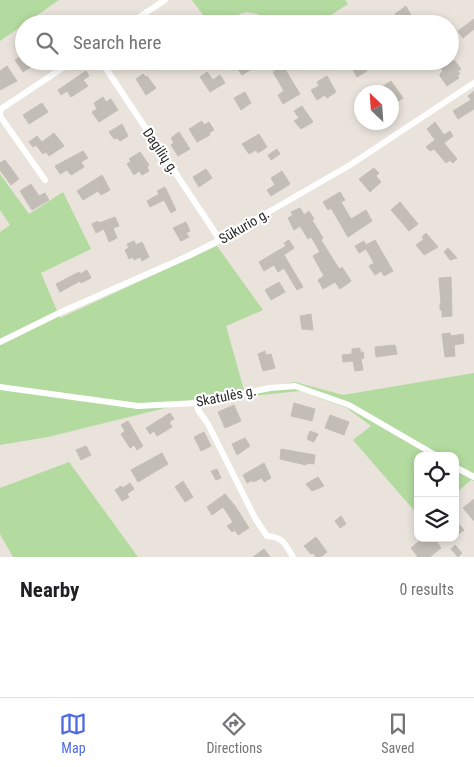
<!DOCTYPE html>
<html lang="en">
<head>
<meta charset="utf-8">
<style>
  body { margin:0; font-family:"Roboto Condensed",sans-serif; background:#f6f6f6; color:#202124 }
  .controls { position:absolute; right:15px; bottom:15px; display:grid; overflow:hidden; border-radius:10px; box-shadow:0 2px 8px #0003 }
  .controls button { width:45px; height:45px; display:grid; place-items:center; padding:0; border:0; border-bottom:1px solid #e0e0e0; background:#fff; color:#202124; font:25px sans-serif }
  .compass { position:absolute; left:354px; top:85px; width:45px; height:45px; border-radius:50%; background:#fff; box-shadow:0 2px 8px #0003; rotate:335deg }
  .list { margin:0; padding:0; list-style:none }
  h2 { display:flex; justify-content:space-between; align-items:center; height:65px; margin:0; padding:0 20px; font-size:21px }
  h2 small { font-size:16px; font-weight:400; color:#757577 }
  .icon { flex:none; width:28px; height:28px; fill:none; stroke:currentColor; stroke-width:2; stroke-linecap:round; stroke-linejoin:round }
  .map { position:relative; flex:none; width:474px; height:557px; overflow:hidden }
  .search { position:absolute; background:#fff; box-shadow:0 2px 8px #0003; left:15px; right:15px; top:15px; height:55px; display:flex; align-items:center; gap:12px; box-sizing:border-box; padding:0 18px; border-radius:28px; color:#757577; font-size:19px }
  .sheet { height:140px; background:#fff }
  nav { display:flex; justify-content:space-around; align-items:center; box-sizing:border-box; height:70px; border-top:1px solid #e0e0e0; background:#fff; font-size:14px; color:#757577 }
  nav a { display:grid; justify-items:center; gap:2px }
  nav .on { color:#4e6be4 }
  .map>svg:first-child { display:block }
</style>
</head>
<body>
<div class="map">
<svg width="474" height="557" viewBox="0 0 474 557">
  <rect width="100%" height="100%" fill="#e9e3dc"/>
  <g fill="#b3da9f">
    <path d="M0 0H59L0 41Z"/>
    <path d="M192 0H345L348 4 317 24H266L258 14 246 12 212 23 208 22Z"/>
    <path d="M0 174 29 214 63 192 91 249 41 273 60 318 217 246 263 310 226 326 244 390 295 382 343 395 474 373V481L471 480 455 494V456H418V515L353 440 371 426 347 408 300 391 241 397 238 390 48 437 0 445V232L10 225 0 210Z"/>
    <path d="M69 462 138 557H13L0 534V488Z"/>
  </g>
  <g fill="#c2beb7" stroke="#c4bfb6">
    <path d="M406 6 413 19 405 24H402L395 14Z"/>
    <path d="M474 19V29L463 38 458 31Z"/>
    <path d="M24 54V61H40L23 72 15 60Z"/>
    <path d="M243 61H264L242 75 236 66Z"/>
    <path d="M348 61H361L367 71 357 77Z"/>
    <path d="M436 61H455L461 69 458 71 460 74 457 75 459 78 447 86 440 76V74L443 71Z"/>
    <path d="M7 66 17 81 0 90V71Z"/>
    <path d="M283 66 300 94 283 104 278 95 284 91 273 72Z"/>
    <path d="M86 71 89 76 83 80 88 86 71 97 67 91 61 95 58 90Z"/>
    <path d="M207 72 213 80 220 75 225 83 210 92 200 77Z"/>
    <path d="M143 74 146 77 147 76 156 88 146 95 136 79Z"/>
    <path d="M327 76 336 92 327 98 325 95 317 100 311 90 319 86 317 82Z"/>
    <path d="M391 81 403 98 394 104 392 101V92H360L371 86 374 92Z"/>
    <path d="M474 91V109L458 119 453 111 471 100 468 96Z"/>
    <path d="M245 92 251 103 241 110 234 98Z"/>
    <path d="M103 97 106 102 111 99 118 110 99 122 92 112 97 109 94 103Z"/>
    <path d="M42 103 48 112 29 124 23 115Z"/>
    <path d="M302 106 313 122 301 129 294 121 299 118 294 111Z"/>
    <path d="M202 121 204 125 209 122 214 130 209 133 210 135 197 142 189 129Z"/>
    <path d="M435 122 444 135 450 131 453 136 444 143 457 159 453 163 450 160 446 163 434 149 430 151 426 147 435 140 427 129Z"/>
    <path d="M122 124 128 136 120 141 117 138 114 139 109 132Z"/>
    <path d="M179 132 190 149 178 156 171 145 174 143 171 138Z"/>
    <path d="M54 133 64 146 49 156 46 152 43 154 36 145 33 147 29 142 37 136 42 142Z"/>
    <path d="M259 134 267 147 258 153 256 150 249 154 242 144Z"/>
    <path d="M277 149 280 154 271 160 268 155Z"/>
    <path d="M83 151 88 158 81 162 84 167 71 175 67 170 60 174 55 166Z"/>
    <path d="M140 152 149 165 147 167 149 171 142 175 139 171 134 175 127 164 131 161 129 159Z"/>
    <path d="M5 160 19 179 11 185 0 170V163Z"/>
    <path d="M374 168 379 173 376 176 381 182 370 192 359 179Z"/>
    <path d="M206 169 212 178 199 187 193 177Z"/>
    <path d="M282 171 290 184 271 196 267 190 275 185 271 178Z"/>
    <path d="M102 175 110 190 101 195 98 191 83 200 77 191Z"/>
    <path d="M31 184 39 196 45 193 49 200 32 210 20 191Z"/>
    <path d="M165 187 176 210 171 213 164 200 150 207 147 201 159 194 157 191Z"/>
    <path d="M340 192 345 200 341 202 351 219 366 210 372 221 348 237 331 208 328 210 323 202Z"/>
    <path d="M400 202 418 224 409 231 391 210Z"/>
    <path d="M300 208 304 215 309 211 314 219 312 220 323 238 321 240 338 267 340 269 342 267 351 281 340 289 335 282 323 289 318 280 324 276 313 256 320 252 311 237 308 239 300 226 294 230 288 218 293 215 291 212Z"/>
    <path d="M115 217 119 226 113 228 117 238 109 242 104 229 96 233 92 224 98 221 99 223Z"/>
    <path d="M186 222 190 231 186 233 189 237 181 241 173 228Z"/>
    <path d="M426 233 438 247 424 255 416 245 424 239 422 237Z"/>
    <path d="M289 240 294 248 284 255 303 287 297 290 284 268 278 272 274 265 264 271 259 262 286 246 284 243Z"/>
    <path d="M375 240 393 271 384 276 381 271 375 275 369 266 374 263 366 249 359 253 355 246 364 241 366 245Z"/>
    <path d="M134 241 136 245 142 242 149 257 142 261 140 257 134 260 133 257 129 259 125 250 129 248 127 244Z"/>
    <path d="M448 248 457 258 450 260 444 252Z"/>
    <path d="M87 270 91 278 81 283 80 281 60 292 56 284 79 272 80 274Z"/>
    <path d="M451 277 452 316 442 317V310H440V304H441L439 278Z"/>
    <path d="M279 282 285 292 271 300 265 290Z"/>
    <path d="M311 314 313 330 302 329 300 316Z"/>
    <path d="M450 333 451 336 463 334 464 343 454 345 455 356 445 357 442 334Z"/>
    <path d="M395 345 397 354 376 357 375 347Z"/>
    <path d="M360 348V352H363L364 358 361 359 363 370 355 371 353 361 343 362 342 355 352 354V349Z"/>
    <path d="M265 351 266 355 271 354 275 368 263 371 258 354Z"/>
    <path d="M294 403 315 409 312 421 291 416Z"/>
    <path d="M234 405 241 421 225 428 218 412Z"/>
    <path d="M170 413 174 419 169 422 172 427 157 436 154 431 150 434 146 428Z"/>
    <path d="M330 415 349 422 344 435 325 428Z"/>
    <path d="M128 421 143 446 137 450 134 445 130 448 121 434 125 431 121 425Z"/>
    <path d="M310 431 318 434 314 442 307 439Z"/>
    <path d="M204 432 211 446 201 451 194 437Z"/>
    <path d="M245 438 250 446 237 455 232 444Z"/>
    <path d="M86 446 91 455 81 460 76 450Z"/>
    <path d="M281 449 315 455 314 464 307 463 306 465 280 459Z"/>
    <path d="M162 453 168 464 138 482 131 470Z"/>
    <path d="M264 463 271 478 264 482 262 478 253 482V480L247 483 243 475Z"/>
    <path d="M217 469 221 478 216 480 211 471Z"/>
    <path d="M318 477 324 486 312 491 306 484Z"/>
    <path d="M183 481 193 497 185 502 175 487Z"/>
    <path d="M130 483 134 489 127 494 129 497 122 501 115 490 121 486 123 488Z"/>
    <path d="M225 494 235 506 249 528 238 535 235 530 232 532 227 526 233 522 223 507 212 515 207 507Z"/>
    <path d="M474 499V521L463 508Z"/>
    <path d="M341 516 346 524 340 528 335 521Z"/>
    <path d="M455 520 464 530 455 537Z"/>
    <path d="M316 537 327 552 321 557H316L313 553 311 554 304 546Z"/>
    <path d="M423 538H434L441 548 430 557H418L411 548Z"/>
    <path d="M455 545 462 553 458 557 451 549Z"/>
    <path d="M264 549 270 557H253Z"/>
  </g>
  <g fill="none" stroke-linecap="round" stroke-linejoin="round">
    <g stroke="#fff" stroke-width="6">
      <path d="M129 24 165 0"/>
      <path d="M101 61 220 240"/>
      <path d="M0 114 1 109 73 61"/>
      <path d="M0 116 45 180"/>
      <path d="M0 342 59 313 188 256 220 240 350 165 474 83"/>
      <path d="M0 387 138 406 197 403 270 388 295 386 349 405 437 456"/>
      <path d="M197 403 198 410 208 424 255 518 267 536C283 537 285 544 293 557"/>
      <path d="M455 467 474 477"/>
    </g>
  </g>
  <g text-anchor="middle" stroke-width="4.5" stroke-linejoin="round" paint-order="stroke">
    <g font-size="14" fill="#292929" stroke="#fff">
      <text transform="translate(161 151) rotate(56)" y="5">Dagilių g.</text>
      <text transform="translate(244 226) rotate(-30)" y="5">Sūkurio g.</text>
      <text transform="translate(226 396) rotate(-11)" y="5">Skatulės g.</text>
    </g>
  </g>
</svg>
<div class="controls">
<button><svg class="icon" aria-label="locate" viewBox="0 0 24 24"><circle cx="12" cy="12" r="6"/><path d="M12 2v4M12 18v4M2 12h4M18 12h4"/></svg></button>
<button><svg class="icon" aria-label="layers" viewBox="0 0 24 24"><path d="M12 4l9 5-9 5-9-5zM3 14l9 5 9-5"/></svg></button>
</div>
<svg class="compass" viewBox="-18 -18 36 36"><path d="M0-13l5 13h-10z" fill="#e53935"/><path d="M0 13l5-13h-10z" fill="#757577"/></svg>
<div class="search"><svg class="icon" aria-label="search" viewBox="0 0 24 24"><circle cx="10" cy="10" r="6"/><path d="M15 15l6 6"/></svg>Search here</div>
</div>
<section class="sheet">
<h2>Nearby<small>0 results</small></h2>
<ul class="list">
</ul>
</section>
<nav>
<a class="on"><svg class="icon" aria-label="map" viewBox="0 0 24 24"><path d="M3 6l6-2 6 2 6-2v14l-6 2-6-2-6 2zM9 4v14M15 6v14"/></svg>Map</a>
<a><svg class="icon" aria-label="directions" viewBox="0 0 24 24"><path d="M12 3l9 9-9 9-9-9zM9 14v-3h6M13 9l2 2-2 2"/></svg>Directions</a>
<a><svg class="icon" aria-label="saved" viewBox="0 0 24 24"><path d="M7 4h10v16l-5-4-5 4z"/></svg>Saved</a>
</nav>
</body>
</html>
